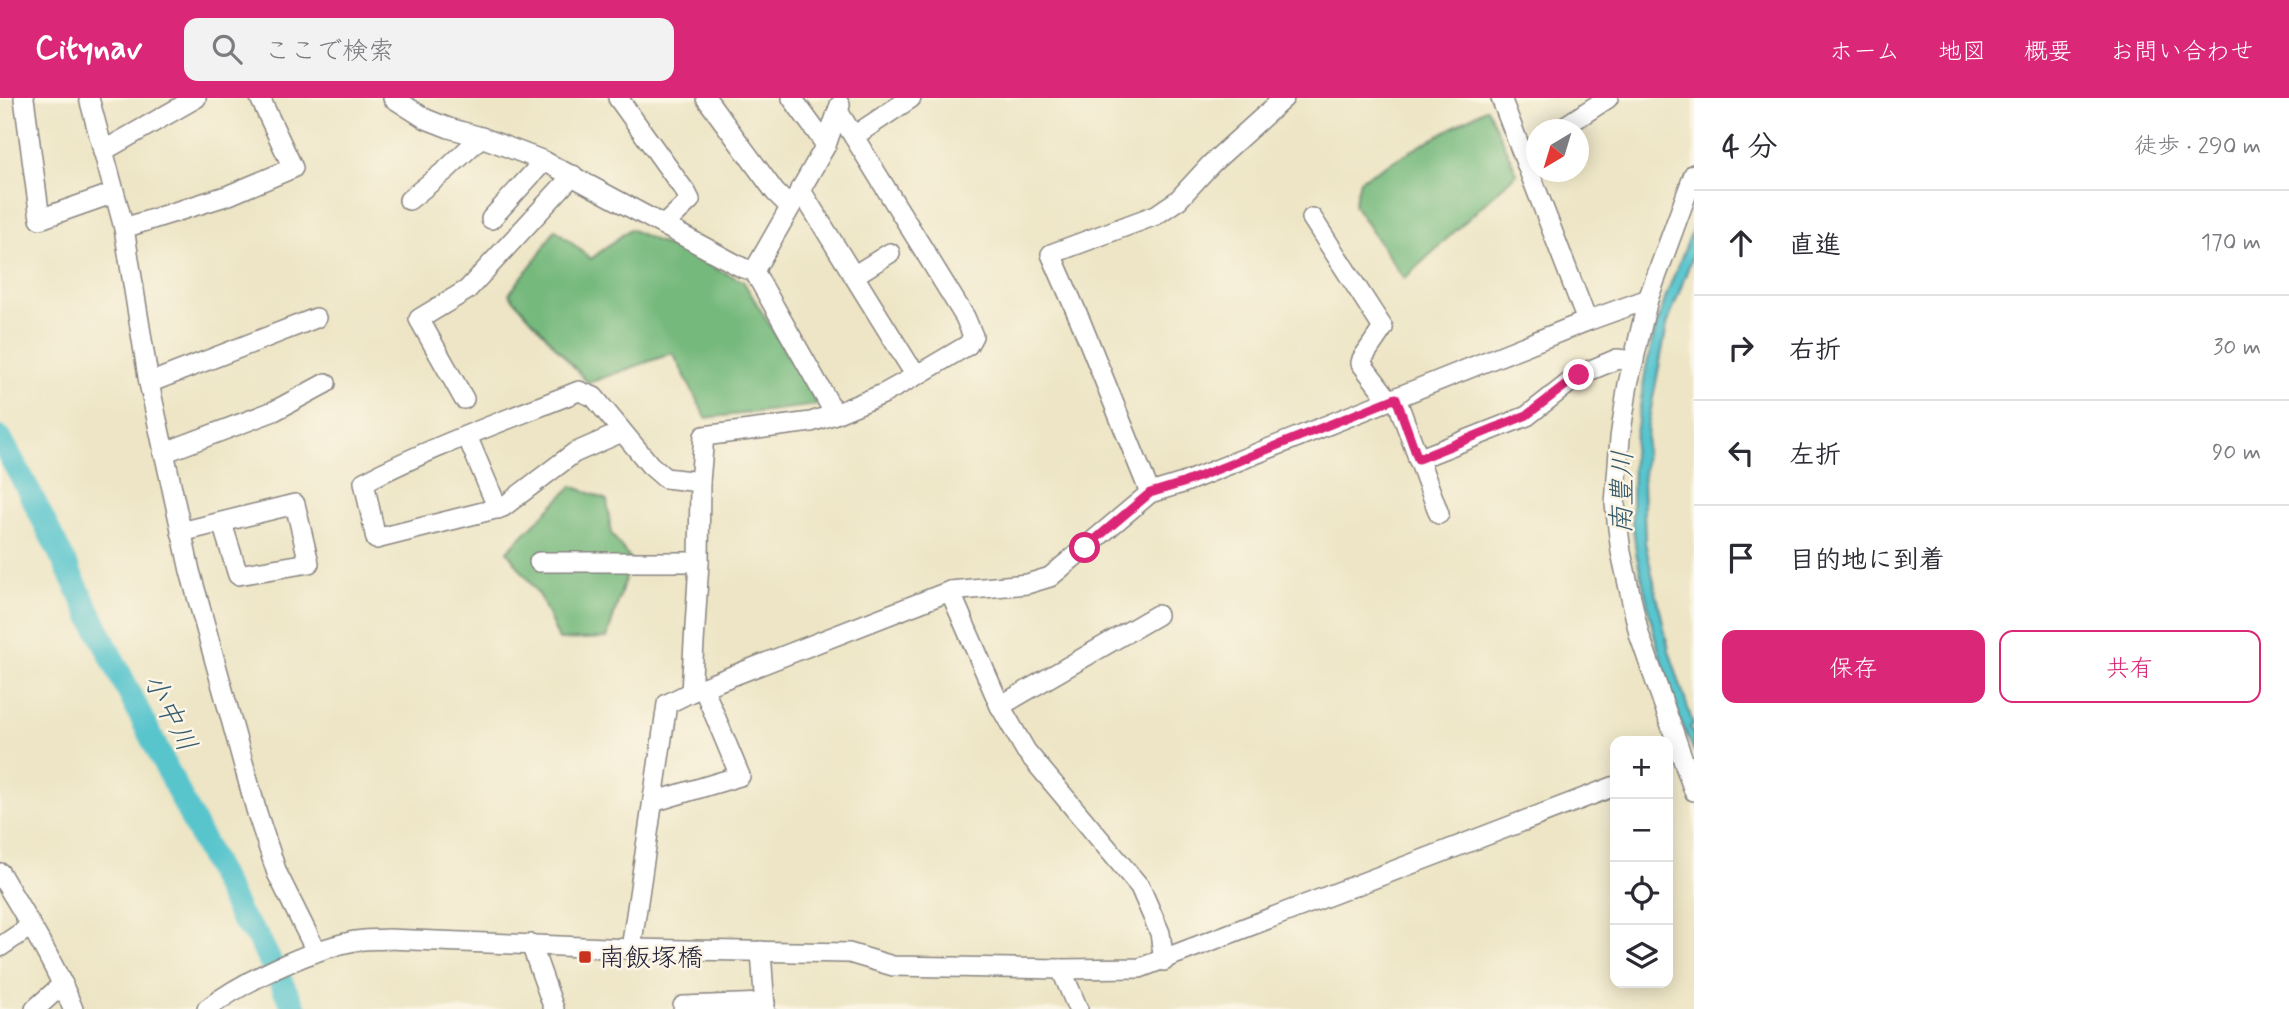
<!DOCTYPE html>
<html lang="ja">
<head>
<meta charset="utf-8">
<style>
  body { margin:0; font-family:Mynerve,"Klee One",sans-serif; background:#f2f2f3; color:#2b2b33 }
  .controls { position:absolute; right:21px; bottom:21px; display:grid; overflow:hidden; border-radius:14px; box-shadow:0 4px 18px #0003 }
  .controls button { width:63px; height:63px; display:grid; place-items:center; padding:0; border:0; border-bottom:2px solid #e1e1e2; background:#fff; color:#2b2b33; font:35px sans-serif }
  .compass { position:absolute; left:1526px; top:21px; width:63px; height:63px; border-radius:50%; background:#fff; box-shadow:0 4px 18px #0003; rotate:218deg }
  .stop { position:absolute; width:21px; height:21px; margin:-16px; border:5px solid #db2777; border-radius:50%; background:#fff }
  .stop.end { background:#db2777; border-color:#fff; box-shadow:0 2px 7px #0008 }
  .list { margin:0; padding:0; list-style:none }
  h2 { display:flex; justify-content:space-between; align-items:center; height:91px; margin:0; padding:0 28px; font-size:30px }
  h2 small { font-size:23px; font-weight:400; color:#7c7c81 }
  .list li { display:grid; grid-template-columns:46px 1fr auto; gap:21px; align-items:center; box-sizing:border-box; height:105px; padding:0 28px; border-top:2px solid #e1e1e2 }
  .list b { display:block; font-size:26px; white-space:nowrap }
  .list em { font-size:23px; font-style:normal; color:#7c7c81 }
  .actions { display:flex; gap:14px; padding:21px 28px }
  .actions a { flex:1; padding:16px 0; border:2px solid #db2777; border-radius:14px; text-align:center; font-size:24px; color:#db2777 }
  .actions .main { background:#db2777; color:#fff }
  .icon { flex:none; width:38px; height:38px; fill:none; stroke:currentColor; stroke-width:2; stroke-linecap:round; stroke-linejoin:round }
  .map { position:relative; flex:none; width:1694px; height:911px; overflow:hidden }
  header { display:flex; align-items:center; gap:42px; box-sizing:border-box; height:98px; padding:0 35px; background:#db2777; color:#fff }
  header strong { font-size:33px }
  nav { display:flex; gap:38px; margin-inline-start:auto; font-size:24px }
  .search { width:490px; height:63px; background:#f2f2f3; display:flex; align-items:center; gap:18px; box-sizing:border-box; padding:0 24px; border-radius:14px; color:#7c7c81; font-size:26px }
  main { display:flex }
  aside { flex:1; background:#fff }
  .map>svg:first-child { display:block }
</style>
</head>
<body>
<header>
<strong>Citynav</strong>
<div class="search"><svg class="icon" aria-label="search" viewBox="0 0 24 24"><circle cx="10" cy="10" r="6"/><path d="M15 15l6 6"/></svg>ここで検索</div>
<nav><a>ホーム</a><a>地図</a><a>概要</a><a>お問い合わせ</a></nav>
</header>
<main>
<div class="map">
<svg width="1694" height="911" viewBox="0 0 1694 911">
  <rect width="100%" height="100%" fill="#fcf5e5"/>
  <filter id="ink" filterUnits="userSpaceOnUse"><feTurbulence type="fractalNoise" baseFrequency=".0143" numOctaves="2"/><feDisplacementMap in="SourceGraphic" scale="14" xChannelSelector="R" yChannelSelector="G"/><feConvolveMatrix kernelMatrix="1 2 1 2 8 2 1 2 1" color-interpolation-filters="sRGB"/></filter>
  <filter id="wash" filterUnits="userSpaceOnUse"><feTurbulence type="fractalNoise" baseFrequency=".00686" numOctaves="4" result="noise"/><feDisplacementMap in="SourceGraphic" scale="28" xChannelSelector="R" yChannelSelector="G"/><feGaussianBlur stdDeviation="1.57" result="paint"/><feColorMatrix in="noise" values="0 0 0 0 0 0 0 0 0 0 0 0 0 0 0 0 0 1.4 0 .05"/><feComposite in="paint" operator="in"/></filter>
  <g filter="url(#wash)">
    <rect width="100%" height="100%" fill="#ede5c5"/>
    <g fill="#76b97d" stroke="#4c6e5c" stroke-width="2">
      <path d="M1487 10 1517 75 1404 181 1354 107 1360 82Z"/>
      <path d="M555 131 591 161 630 131 743 183 818 307 706 320 673 255 588 285 509 196 541 154Z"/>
      <path d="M572 388 607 402 611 435 631 462 607 540 559 542 540 498 507 453Z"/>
    </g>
    <path fill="#58c5cd" stroke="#3d7484" stroke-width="2" d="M1694 128V154L1667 227 1648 326 1643 386 1645 444 1669 552 1693 626 1690 629 1694 638V654L1678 617 1655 540 1636 454 1632 419 1633 355 1646 270 1653 240 1667 195Z"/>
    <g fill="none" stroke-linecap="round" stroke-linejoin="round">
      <path stroke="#58c5cd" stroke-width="24" d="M0 340 28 391 241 820 258 840 295 911"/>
    </g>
  </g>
  <g filter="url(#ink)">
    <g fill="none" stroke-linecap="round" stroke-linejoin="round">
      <defs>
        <g id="minor">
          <path d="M24 0 40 121 114 95"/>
          <path d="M89 0 124 130 149 285 190 473 257 715 277 775 316 853"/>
          <path d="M393 0 426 21 449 30 481 39 544 63 743 170 754 173 835 316 811 324 704 338 700 384 699 464 691 594"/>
          <path d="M618 0 687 96 690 102 664 127"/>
          <path d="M706 0 775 94 790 109"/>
          <path d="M792 0 826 47"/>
          <path d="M1501 0 1587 223"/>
          <path d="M1559 32 1608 0"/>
          <path d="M854 38 911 0"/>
          <path d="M103 53 196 0"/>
          <path d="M1694 76 1648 201 1628 286 1620 340 1615 406 1621 454 1639 536 1694 693"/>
          <path d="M800 91 909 267 919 276"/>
          <path d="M409 102 446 72 481 39"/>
          <path d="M1312 120 1383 230 1362 261 1361 265 1389 302"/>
          <path d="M491 121 544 63"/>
          <path d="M124 130 229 97 293 70 260 0"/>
          <path d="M754 173 826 47 840 7"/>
          <path d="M855 177 890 155"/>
          <path d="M149 285 316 220"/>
          <path d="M1396 300 1439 416"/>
          <path d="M464 301 419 221 467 192 573 77"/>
          <path d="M835 316 883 296 919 276 968 247 973 238 965 219 838 13"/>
          <path d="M622 334 574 355 503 409 376 441 364 384C433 348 507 322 579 293L594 299 650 367 665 380 700 384"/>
          <path d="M467 338 498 411"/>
          <path d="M163 355 274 313 326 285"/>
          <path d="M1418 361 1527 318 1579 277 1617 261 1634 263"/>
          <path d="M1150 395 1080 222 1051 156 1156 117 1178 102 1211 66 1284 0"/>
          <path d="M181 434 295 406 309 465 238 477 222 425"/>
          <path d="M539 464H699"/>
          <path d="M950 493 1000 608 1026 653 1140 789 1160 835 1164 863"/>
          <path d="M1000 608 1157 517"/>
          <path d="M653 704 740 678 703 589"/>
          <path d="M0 775C26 820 54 863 73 911"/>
          <path d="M531 846 554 911"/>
          <path d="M0 849 31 828"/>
          <path d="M631 851 667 606 691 594 950 493 1027 486 1050 479 1150 395 1183 385 1587 223 1648 201"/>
          <path d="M761 853 765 911"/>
          <path d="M1061 871 1078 911"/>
          <path d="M35 911 63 886"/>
          <path d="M207 911C241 884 308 853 350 844 362 841 376 842 388 841L631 851 849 855 893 868 1061 871 1140 870 1615 688"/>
          <path d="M684 911 683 908 765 905"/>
        </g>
      </defs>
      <use href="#minor" stroke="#888480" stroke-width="22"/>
      <use href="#minor" stroke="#fff" stroke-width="19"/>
    </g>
  </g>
  <g fill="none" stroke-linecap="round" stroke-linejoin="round" filter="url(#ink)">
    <path stroke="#db2777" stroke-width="9" d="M1085 450 1150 395 1183 385 1396 300 1418 361 1527 317 1579 277"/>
  </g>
  <rect fill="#c8321e" stroke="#fcf5e5" stroke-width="2.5" x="578" y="852" width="14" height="14" rx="3.5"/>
  <g text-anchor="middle" stroke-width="5" stroke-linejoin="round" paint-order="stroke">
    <g font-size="26" fill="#22223b" stroke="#fcf5e5" text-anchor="start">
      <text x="599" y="868">南飯塚橋</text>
    </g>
    <g font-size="28" font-style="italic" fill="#355b6e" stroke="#fcf5e5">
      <text transform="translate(1621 394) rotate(-89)" y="10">南豊川</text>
      <text transform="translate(171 614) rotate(63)" y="10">小中川</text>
    </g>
  </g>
</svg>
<div class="controls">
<button>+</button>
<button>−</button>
<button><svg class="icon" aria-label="locate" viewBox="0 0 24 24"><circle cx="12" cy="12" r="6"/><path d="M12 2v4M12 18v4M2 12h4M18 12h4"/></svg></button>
<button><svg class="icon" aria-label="layers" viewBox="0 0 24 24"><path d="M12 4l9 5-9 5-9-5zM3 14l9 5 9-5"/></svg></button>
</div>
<svg class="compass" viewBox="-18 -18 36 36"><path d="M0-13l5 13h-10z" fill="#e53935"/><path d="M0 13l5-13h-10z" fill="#7c7c81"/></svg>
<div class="stop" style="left:1085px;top:450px"></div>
<div class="stop end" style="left:1579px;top:277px"></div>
</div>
<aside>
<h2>4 分<small>徒歩 · 290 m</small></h2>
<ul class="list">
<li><svg class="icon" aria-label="ahead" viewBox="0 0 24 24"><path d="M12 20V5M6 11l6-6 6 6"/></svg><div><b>直進</b></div><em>170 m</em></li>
<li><svg class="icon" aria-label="right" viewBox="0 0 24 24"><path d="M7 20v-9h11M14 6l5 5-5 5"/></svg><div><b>右折</b></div><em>30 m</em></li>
<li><svg class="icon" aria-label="left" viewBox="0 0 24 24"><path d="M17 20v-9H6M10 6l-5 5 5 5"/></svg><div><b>左折</b></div><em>90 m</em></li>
<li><svg class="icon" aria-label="arrive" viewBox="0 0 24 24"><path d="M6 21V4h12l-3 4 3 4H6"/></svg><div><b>目的地に到着</b></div></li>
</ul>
<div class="actions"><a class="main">保存</a><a>共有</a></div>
</aside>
</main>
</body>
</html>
